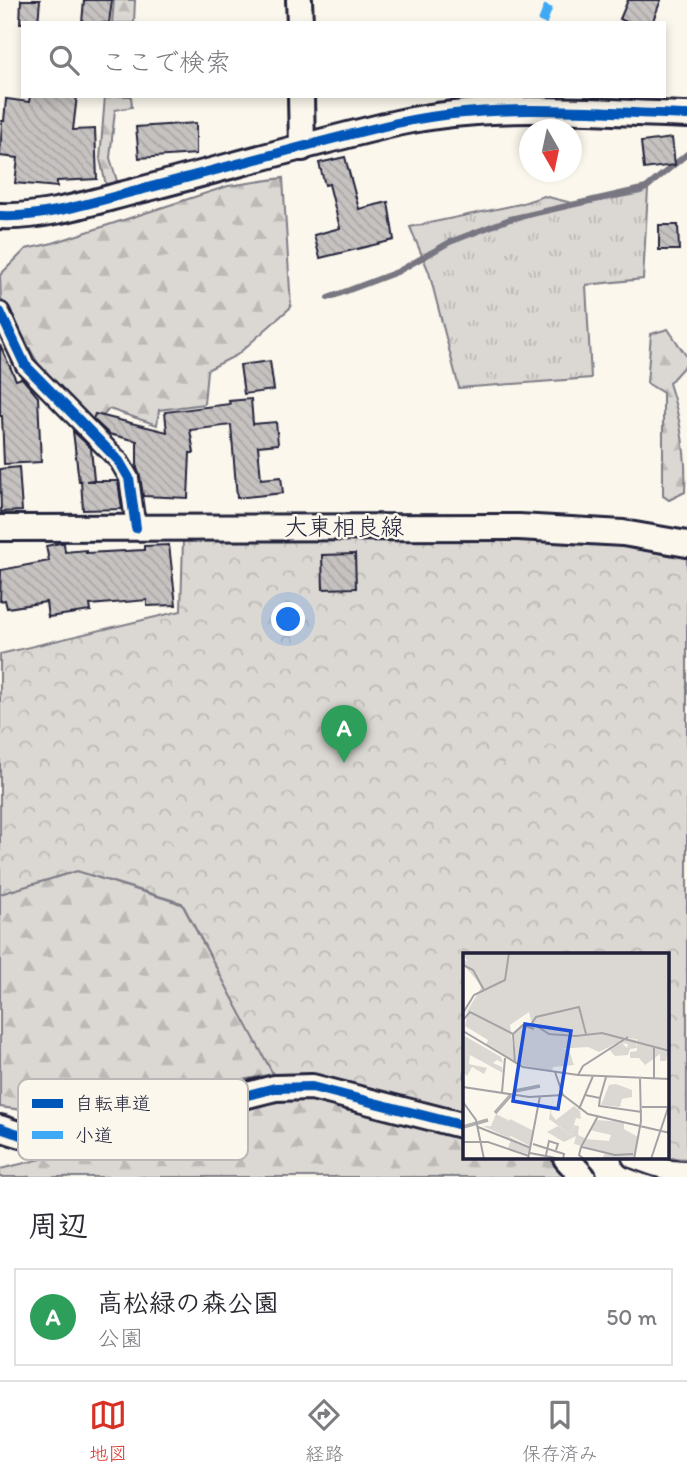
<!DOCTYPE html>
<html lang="ja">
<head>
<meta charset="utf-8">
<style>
  body { margin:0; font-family:Itim,"Klee One",sans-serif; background:#f7f7f7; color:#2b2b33 }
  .compass { position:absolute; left:519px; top:119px; width:63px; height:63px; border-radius:50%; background:#fff; box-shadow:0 4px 10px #0003; rotate:171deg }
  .you { position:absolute; left:289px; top:620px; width:24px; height:24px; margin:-18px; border:5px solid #fff; border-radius:50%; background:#1a73e8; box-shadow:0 0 0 10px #1a73e833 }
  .badge { display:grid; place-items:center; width:46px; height:46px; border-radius:50%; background:#d93025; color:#fff; font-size:23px; font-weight:700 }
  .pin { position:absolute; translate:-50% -58px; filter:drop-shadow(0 2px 4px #0008) }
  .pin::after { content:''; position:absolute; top:37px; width:24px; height:21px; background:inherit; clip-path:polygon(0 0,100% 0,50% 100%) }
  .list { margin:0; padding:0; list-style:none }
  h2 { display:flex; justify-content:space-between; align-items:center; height:91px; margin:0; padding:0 28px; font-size:30px }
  h2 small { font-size:23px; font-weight:400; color:#7c7c81 }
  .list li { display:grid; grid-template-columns:46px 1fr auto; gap:21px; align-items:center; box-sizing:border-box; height:98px; margin:0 14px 14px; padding:0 14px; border:2px solid #e1e1e2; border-radius:0px }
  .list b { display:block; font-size:26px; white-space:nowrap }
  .list p { margin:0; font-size:23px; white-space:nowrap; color:#7c7c81 }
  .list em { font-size:23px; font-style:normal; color:#7c7c81 }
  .icon { flex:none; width:38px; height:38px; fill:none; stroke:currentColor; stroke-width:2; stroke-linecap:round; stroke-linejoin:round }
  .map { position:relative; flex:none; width:687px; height:1177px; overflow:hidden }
  .search { position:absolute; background:#fff; box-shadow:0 4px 10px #0003; left:21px; right:21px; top:21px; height:77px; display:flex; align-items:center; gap:18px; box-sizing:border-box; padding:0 24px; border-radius:0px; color:#7c7c81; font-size:26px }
  .sheet { height:203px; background:#fff }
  nav { display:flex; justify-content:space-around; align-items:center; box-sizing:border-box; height:98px; border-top:2px solid #e1e1e2; background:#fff; font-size:19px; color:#7c7c81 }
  nav a { display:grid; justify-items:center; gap:4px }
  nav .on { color:#d93025 }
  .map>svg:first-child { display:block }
</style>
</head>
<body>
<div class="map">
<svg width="687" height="1177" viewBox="0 0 687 1177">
  <defs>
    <pattern id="grass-tufts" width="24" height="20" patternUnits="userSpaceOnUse" patternTransform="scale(1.75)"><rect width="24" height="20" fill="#dbd8d3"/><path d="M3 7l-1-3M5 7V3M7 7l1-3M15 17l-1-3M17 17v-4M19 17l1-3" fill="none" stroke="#bcb9b6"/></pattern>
    <pattern id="forest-firs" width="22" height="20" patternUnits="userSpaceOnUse" patternTransform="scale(1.75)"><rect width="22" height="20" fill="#dbd8d3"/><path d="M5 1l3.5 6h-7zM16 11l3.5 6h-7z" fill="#bcb9b6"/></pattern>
    <pattern id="park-crowns" width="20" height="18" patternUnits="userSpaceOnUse" patternTransform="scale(1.75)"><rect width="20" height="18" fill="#dbd8d3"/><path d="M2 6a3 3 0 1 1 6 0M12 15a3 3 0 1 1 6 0" fill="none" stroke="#bcb9b6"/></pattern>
    <pattern id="building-back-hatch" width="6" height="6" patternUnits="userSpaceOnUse" patternTransform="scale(1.75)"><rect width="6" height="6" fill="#c6c2c0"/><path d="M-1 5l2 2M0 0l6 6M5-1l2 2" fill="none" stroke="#aaa6a6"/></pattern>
  </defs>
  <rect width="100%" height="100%" fill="#fbf7ec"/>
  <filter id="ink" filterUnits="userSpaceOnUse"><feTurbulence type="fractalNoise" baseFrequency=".0143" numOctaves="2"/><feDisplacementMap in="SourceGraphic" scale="14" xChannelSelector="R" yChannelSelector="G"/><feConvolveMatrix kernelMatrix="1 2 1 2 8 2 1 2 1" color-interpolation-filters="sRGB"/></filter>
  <g filter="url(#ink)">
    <path fill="url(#grass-tufts)" stroke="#7e7d87" stroke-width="2" d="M648 189 643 279 586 285 591 378 459 388 429 272 410 227 520 204 544 196 580 205 641 193Z"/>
    <g fill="url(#forest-firs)" stroke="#7e7d87" stroke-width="2">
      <path d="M114 0H135L134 23H112Z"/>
      <path d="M105 96H131L132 107 115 110 110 158 117 181 106 185 100 159Z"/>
      <path d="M283 178 291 307 237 355 207 370 204 404 159 410 157 425 109 409 92 428 39 365 1 299 0 275 26 249 53 243 228 186Z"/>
      <path d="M668 329 687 357V363L669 383C680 417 687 456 685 492L669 500 663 496V393L647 383 651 334Z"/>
      <path d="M77 871 182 904 269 1065 196 906 668 955H465L271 1069 273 1074 131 1101 75 1117 0 1107V894Z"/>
      <path d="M398 1077 465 1094V1158H581L595 1177H0V1169L273 1103Z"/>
    </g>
    <path fill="url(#park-crowns)" stroke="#7e7d87" stroke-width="2" d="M509 535 612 542 687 558V1159L668 1158V955H465V1112L273 1074 182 903 77 871 0 894V654L181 611 183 540 344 541Z"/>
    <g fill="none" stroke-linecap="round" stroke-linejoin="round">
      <path stroke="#787681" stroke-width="6" d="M328 298 397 272 450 242 510 219 646 188 687 154"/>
    </g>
    <g fill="url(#building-back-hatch)" stroke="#22223b" stroke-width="2">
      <path d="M21 0H40L38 23H20Z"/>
      <path d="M84 0H112L109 23H82Z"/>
      <path d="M628 0H661L652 23H629L620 19Z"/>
      <path d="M30 96H77L73 130 95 129 97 179 57 181V187L15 183 18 158 0 156 2 121H4L6 99 29 102Z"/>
      <path d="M196 123V154L139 158 136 127Z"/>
      <path d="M672 138 675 165 644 169 641 142Z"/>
      <path d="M345 157 359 209 388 202 394 240 320 258 314 235 340 228 329 184 325 185 319 163Z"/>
      <path d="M659 225H678L679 250H659Z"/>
      <path d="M0 345 16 380 22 378 38 397 41 462 4 464 2 416H0Z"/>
      <path d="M270 361 274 390 244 394 240 365Z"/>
      <path d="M251 399 253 424 276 422 278 444 258 446 261 479 281 477 283 493 237 498 231 425 190 430 194 453H190L188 498 143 496 140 476 137 468V441L109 434 93 419 95 414 167 432 165 412 230 404 229 401Z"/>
      <path d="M73 431 91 448 94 480 86 481H118L122 509 83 510 81 481H79Z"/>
      <path d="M19 467 22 511 1 512 0 469Z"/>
      <path d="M60 543H64L65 552 86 550V553L144 550V546L169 545 176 605 147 606V600L90 605 91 611 48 617 46 602 7 608 5 600 0 601 1 570 49 561 46 546Z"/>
      <path d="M355 554 356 588 323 589 322 555Z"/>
    </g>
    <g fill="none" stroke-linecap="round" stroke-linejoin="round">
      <defs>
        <g id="street">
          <path d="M0 312 25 365 119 461 129 478 136 528"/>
          <path d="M632 1158C650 1165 667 1172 687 1171"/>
        </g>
        <g id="secondary">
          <path d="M299 0 300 23"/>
          <path d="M301 96 302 148"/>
          <path d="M0 216C47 218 95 201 140 190 225 168 311 143 397 123 492 102 590 112 687 115"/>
          <path d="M0 528 519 527 623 533 687 544"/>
          <path d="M0 1128C28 1138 44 1142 74 1139L275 1088 312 1087 465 1126"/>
          <path d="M566 1158 583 1177"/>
        </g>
      </defs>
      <use href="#street" stroke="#22223b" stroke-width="23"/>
      <use href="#secondary" stroke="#22223b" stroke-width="30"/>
      <use href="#street" stroke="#fbf7ec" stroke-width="18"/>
      <use href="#secondary" stroke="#fbf7ec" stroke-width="24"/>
      <path stroke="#3fa9f5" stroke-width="9" stroke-dasharray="18 9" stroke-linecap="butt" d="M542 23 551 0"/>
      <defs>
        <g id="cycleway">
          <path d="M0 216C47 218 95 201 140 190 225 168 311 143 397 123 492 102 590 112 687 115"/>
          <path d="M0 312 25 365 119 461 129 478 136 528"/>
          <path d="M0 1128C28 1138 44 1142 74 1139L275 1088 312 1087 465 1126"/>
        </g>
      </defs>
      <use href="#cycleway" stroke="#fbf7ec" stroke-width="15"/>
      <use href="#cycleway" stroke="#0057b8" stroke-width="10"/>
    </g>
  </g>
  <g text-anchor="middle" stroke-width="5" stroke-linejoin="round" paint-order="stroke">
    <g font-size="24" fill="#22223b" stroke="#fbf7ec">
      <text x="344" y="535">大東相良線</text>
    </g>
  </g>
  <g transform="translate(463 953)">
    <rect width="206" height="206" fill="#fbf7ec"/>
    <path d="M0 0H206V92L162 84 173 87 174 95 167 96 165 102 152 103 145 95 159 90 164 95 165 91 92 80 85 53 28 60 6 57 0 65 18 35ZM153 131 169 137V144L159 146 157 154 138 152 146 132ZM33 161 45 167 47 184 67 195 65 201 45 195 48 186 20 173H28ZM134 167 161 169V176L175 184 170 206H139L142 200 120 193 123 186 146 188 148 182 127 177ZM111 172 116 173 115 182 122 185 119 193 111 191 113 183 101 189 84 179 95 173 108 182Z" fill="#dbd8d3"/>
    <path d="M42 0H45L41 26 33 31 28 26 29 32 21 36 0 11V5L22 26 28 17 38 23ZM47 0 53 2 45 30 64 8 58 28 64 32 71 31 81 0H94L82 20 89 25 98 22 106 0H122L110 25 137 2 197 0 166 13 157 15 158 8 139 17 134 24 141 36 127 39 131 44 125 48 124 64 127 74 150 73 206 90 203 108H197V101L182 112 176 105H167V99L174 98V86L137 78 84 81H134L158 84V88L136 99 125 94 94 96 70 76 66 59 47 72 52 110 23 92 25 87 2 73 5 57 18 58 85 45 69 39 43 45 14 43 43 31ZM186 14 206 15V47L189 75 195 83 206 85V89L182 81 167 68 173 63 191 66 196 58 189 46 196 31 201 32 197 30 149 37 144 34 155 17 162 31ZM0 82 38 104 40 110 34 107 30 110 39 114 40 120 7 102 6 111 24 115 21 121 9 114 4 123 0 119ZM90 144 88 161 93 167 111 153 117 158 118 166 113 165 108 182 86 166ZM47 166 71 178 67 193 38 178Z" fill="#dbd8d3"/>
    <path d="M60 72 89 82 93 94 106 97 111 112 90 114 89 118 53 111 51 81Z" fill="#dbd8d3"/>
    <path fill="none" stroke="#b1aeb0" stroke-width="3.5" d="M52 138 77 133M32 160 48 142M0 174 25 167"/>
    <path fill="none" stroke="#a4a2a5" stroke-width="2" d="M0 12 10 17 21 37M0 60 11 42 42 27 46 0M0 67 7 59 50 81M0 78 60 114 115 122 207 126M123 81 116 54 73 64 69 70 86 81 113 83 139 80 207 98M191 94V125M52 110 50 81 60 72 71 76M92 119 100 142M115 122 120 113 165 84M0 134 66 144 100 142 125 161 207 180M39 139 42 105M122 142 137 145 136 153 179 159M137 145 143 124M0 149 13 167 21 206M179 154H204M116 156 130 123M15 174 68 195M0 189H25L66 203M70 191 101 201 100 206M119 194 152 202 170 201M67 200 98 206M83 202 86 188 95 191 93 197M65 206 77 143M121 206 116 202 118 194 135 163M171 206 178 168 177 126M188 206 207 149"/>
    <path fill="#1d4ed8" fill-opacity="0.15" stroke="#1d4ed8" stroke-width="3.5" d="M62 71 108 78 95 156 50 148Z"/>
    <rect width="206" height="206" fill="none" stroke="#22223b" stroke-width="3.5"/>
  </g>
  <rect x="18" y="1079" width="230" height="81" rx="10" fill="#fbf7ec" stroke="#bab7b7" stroke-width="2"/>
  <rect x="32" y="1099" width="31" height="9" fill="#0057b8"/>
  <rect x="32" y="1131" width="31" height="8" fill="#3fa9f5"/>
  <g font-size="19" fill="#22223b">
    <text x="75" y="1110">自転車道</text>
    <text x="75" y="1142">小道</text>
  </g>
</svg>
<svg class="compass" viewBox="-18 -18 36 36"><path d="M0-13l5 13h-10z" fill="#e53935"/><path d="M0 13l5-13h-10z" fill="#7c7c81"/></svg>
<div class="you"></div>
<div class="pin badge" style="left:344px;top:763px;background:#2e9e5b">A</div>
<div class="search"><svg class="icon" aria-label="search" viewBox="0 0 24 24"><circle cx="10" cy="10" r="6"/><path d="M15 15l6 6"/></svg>ここで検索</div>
</div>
<section class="sheet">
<h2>周辺<small></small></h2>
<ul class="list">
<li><span class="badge" style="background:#2e9e5b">A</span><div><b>高松緑の森公園</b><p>公園</p></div><em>50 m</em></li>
</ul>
</section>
<nav>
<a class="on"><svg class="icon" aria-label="map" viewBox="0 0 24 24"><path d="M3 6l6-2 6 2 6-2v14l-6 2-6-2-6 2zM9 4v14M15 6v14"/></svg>地図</a>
<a><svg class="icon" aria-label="directions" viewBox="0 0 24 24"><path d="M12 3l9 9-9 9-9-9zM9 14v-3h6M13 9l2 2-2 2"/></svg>経路</a>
<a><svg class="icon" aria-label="saved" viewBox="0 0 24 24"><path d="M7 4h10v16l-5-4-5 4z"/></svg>保存済み</a>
</nav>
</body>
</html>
